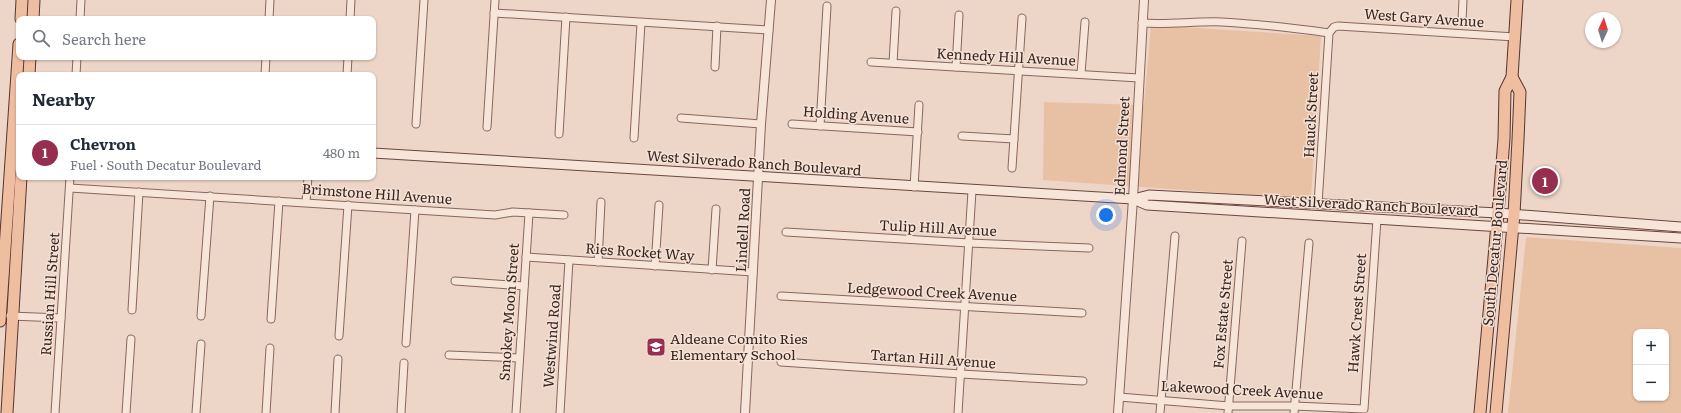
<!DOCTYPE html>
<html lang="en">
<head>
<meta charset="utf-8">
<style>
  body { margin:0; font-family:Literata,serif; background:#f2f2f3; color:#1f2937 }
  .controls { position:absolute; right:12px; bottom:12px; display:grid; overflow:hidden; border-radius:8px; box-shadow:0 1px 3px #0004 }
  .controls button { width:36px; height:36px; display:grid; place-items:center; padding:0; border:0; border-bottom:1px solid #e0e1e3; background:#fff; color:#1f2937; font:20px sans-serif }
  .compass { position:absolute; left:1585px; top:12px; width:36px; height:36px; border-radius:50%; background:#fff; box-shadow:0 1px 3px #0004; rotate:4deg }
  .you { position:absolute; left:1106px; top:215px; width:14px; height:14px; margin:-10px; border:3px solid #fff; border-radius:50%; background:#1a73e8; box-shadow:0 0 0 6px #1a73e833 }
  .badge { display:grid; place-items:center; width:26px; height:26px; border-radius:50%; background:#962e50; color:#fff; font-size:13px; font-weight:700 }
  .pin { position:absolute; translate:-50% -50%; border:2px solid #fff; box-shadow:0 1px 4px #0006 }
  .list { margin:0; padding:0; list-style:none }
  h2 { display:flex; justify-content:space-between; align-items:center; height:52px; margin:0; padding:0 16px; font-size:17px }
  h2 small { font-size:13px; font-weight:400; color:#747a83 }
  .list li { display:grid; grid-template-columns:26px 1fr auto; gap:12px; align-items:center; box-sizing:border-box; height:56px; padding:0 16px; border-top:1px solid #e0e1e3 }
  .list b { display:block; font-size:15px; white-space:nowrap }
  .list p { margin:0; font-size:13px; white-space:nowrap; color:#747a83 }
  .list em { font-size:13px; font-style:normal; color:#747a83 }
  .icon { flex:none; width:22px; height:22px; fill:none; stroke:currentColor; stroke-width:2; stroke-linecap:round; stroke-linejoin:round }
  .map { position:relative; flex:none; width:1681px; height:413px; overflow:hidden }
  .search { position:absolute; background:#fff; box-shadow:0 1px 3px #0004; left:16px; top:16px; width:360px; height:44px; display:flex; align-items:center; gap:10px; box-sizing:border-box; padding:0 14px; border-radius:8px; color:#747a83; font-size:15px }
  .panel { position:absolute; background:#fff; box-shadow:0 1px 3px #0004; left:16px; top:72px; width:360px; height:108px; border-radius:8px }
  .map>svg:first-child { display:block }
</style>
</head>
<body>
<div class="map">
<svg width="1681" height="413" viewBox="0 0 1681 413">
  <rect width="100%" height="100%" fill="#edd5c7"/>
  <g fill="#e8c1a5" fill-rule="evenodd">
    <path d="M1151 25 1321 36 1311 199 1043 180 1044 102 1144 105Z"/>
    <path d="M1526 237 1681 248V413H1508ZM1636 332H1666V398H1636Z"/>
  </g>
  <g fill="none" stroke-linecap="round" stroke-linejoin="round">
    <defs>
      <g id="minor">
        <path d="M494 13 769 30"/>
        <path d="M80 19 81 0"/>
        <path d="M269 19 270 0"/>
        <path d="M350 19 351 0"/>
        <path d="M1462 21 1463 0"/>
        <path d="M1142 23C1169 25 1195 21 1222 22 1258 24 1293 28 1329 33"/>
        <path d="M871 62 1139 78"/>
        <path d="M893 63 896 11"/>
        <path d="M715 67 717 26"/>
        <path d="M956 67 959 15"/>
        <path d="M1081 74 1085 22"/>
        <path d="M76 75 77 57"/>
        <path d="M265 75 266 57"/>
        <path d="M347 75 348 57"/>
        <path d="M681 118 761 124"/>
        <path d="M416 124 424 0"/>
        <path d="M792 124 918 132"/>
        <path d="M820 126 827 6"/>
        <path d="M487 127 495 0"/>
        <path d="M559 134 566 17"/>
        <path d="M962 136 1014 139"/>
        <path d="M634 138 641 23"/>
        <path d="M1012 168 1022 18"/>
        <path d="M914 187 919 105"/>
        <path d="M70 188 495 215 513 212 564 215"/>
        <path d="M306 202 308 177"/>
        <path d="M1318 204 1329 33 1334 27 1338 26 1515 37"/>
        <path d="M786 232 969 243 1089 248"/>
        <path d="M526 257 753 272"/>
        <path d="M598 262 601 202"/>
        <path d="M655 266 659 205"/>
        <path d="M712 270 716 209"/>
        <path d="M455 281 524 286"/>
        <path d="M781 296 1082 313"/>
        <path d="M132 310 139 192"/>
        <path d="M10 316 61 318"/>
        <path d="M201 316 210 196"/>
        <path d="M271 319 279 201"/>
        <path d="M339 336 348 205"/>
        <path d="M406 343 415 210"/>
        <path d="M449 355 519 358"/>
        <path d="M781 362 961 374 1083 381"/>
        <path d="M1119 397 1229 406H1294L1364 409 1377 219"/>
        <path d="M55 413 70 177"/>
        <path d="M126 413 131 339"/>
        <path d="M196 413 201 344"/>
        <path d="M266 413 270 348"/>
        <path d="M335 413 338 359"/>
        <path d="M401 413 404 363"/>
        <path d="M516 413 529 213"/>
        <path d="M560 413 569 260"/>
        <path d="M958 413 972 191"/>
        <path d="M1160 413 1175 236"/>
        <path d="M1228 413 1242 241"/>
        <path d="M1294 413 1309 243"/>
      </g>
      <g id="tertiary">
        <path d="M745 413 761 124 771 0"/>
        <path d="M1118 413 1133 199 1144 0"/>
      </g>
      <g id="secondary">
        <path d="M373 153 1133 199 1149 195 1498 213 1681 227"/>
        <path d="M1133 199 1147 205 1681 238"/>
      </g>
      <g id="primary">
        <path d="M21 19 22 0"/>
        <path d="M33 19 34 0"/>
        <path d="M29 75 30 57"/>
        <path d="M0 321 19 44"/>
        <path d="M7 413 21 177"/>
        <path d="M1480 413 1498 213 1504 139 1505 91 1512 77 1517 0"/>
        <path d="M1496 413 1514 214 1518 140 1520 92 1512 77"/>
      </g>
    </defs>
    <use href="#minor" stroke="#89665c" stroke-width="9"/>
    <use href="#tertiary" stroke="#89665c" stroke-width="10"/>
    <use href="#secondary" stroke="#6b473f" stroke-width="11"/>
    <use href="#primary" stroke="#573630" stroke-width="13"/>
    <use href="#minor" stroke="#f8e5da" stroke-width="7"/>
    <use href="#tertiary" stroke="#f8e5da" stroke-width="8"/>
    <use href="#secondary" stroke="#f8e5da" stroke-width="9"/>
    <use href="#primary" stroke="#efbda0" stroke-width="11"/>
  </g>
  <defs>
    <symbol id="school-square" viewBox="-11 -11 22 22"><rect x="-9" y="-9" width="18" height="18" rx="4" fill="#962e50" stroke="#f5e2d6"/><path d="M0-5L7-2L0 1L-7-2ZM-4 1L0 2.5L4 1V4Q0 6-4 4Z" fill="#fff"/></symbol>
  </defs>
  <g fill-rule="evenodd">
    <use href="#school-square" x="645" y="336" width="22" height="22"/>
  </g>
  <g text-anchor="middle" stroke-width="3" stroke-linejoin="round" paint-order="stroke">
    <g font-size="14" fill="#392420" stroke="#f5e2d6">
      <text transform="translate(1424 18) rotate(4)" y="5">West Gary Avenue</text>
      <text transform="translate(1006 57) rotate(3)" y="5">Kennedy Hill Avenue</text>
      <text transform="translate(856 115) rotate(4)" y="5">Holding Avenue</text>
      <text transform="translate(1311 115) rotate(-87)" y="5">Hauck Street</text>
      <text transform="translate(1122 146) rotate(-87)" y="5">Edmond Street</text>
      <text transform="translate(754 163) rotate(4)" y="5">West Silverado Ranch Boulevard</text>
      <text transform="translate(377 194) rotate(4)" y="5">Brimstone Hill Avenue</text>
      <text transform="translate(1371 205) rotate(3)" y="5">West Silverado Ranch Boulevard</text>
      <text transform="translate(938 228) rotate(3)" y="5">Tulip Hill Avenue</text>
      <text transform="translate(743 230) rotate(-87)" y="5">Lindell Road</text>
      <text transform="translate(1495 243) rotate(-85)" y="5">South Decatur Boulevard</text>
      <text transform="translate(640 252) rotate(4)" y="5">Ries Rocket Way</text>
      <text transform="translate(932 292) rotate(3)" y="5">Ledgewood Creek Avenue</text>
      <text transform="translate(50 294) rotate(-86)" y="5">Russian Hill Street</text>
      <text transform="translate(509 312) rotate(-86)" y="5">Smokey Moon Street</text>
      <text transform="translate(1357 313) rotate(-86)" y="5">Hawk Crest Street</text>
      <text transform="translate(1223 314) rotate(-85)" y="5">Fox Estate Street</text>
      <text transform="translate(552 336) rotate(-86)" y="5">Westwind Road</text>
      <text transform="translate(933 359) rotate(4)" y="5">Tartan Hill Avenue</text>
      <text transform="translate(1242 390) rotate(3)" y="5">Lakewood Creek Avenue</text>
    </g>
    <g font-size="14" fill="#392420" stroke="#f5e2d6" text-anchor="start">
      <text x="670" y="344">Aldeane Comito Ries<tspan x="670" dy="16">Elementary School</tspan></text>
    </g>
  </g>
</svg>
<div class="controls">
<button>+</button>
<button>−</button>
</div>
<svg class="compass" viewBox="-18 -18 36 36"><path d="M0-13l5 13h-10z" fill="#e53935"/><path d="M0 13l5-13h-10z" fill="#747a83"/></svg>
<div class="you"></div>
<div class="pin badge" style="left:1545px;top:181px">1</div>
<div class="search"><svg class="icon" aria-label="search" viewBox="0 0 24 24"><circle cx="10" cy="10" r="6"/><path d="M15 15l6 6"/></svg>Search here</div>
<section class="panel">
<h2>Nearby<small></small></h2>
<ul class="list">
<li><span class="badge">1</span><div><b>Chevron</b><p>Fuel · South Decatur Boulevard</p></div><em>480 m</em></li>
</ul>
</section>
</div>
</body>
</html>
